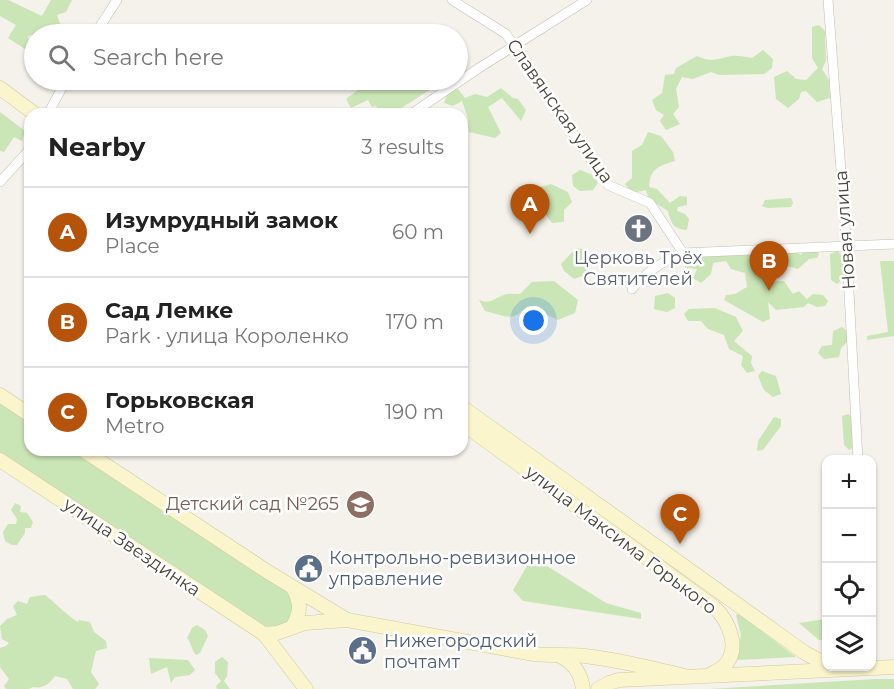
<!DOCTYPE html>
<html lang="en">
<head>
<meta charset="utf-8">
<style>
  body { margin:0; font-family:Montserrat,sans-serif; background:#f2f2f2; color:#222 }
  .controls { position:absolute; right:18px; bottom:18px; display:grid; overflow:hidden; border-radius:12px; box-shadow:0 2px 4px #0004 }
  .controls button { width:54px; height:54px; display:grid; place-items:center; padding:0; border:0; border-bottom:2px solid #e0e0e0; background:#fff; color:#222; font:30px sans-serif }
  .you { position:absolute; left:534px; top:321px; width:21px; height:21px; margin:-15px; border:4px solid #fff; border-radius:50%; background:#1a73e8; box-shadow:0 0 0 9px #1a73e833 }
  .badge { display:grid; place-items:center; width:39px; height:39px; border-radius:50%; background:#b45309; color:#fff; font-size:20px; font-weight:700 }
  .pin { position:absolute; translate:-50% -50px; filter:drop-shadow(0 2px 3px #0008) }
  .pin::after { content:''; position:absolute; top:32px; width:21px; height:18px; background:inherit; clip-path:polygon(0 0,100% 0,50% 100%) }
  .list { margin:0; padding:0; list-style:none }
  h2 { display:flex; justify-content:space-between; align-items:center; height:78px; margin:0; padding:0 24px; font-size:26px }
  h2 small { font-size:20px; font-weight:400; color:#767676 }
  .list li { display:grid; grid-template-columns:39px 1fr auto; gap:18px; align-items:center; box-sizing:border-box; height:90px; padding:0 24px; border-top:2px solid #e0e0e0 }
  .list b { display:block; font-size:22px; white-space:nowrap }
  .list p { margin:0; font-size:20px; white-space:nowrap; color:#767676 }
  .list em { font-size:20px; font-style:normal; color:#767676 }
  .icon { flex:none; width:33px; height:33px; fill:none; stroke:currentColor; stroke-width:2; stroke-linecap:round; stroke-linejoin:round }
  .map { position:relative; flex:none; width:894px; height:689px; overflow:hidden }
  .search { position:absolute; background:#fff; box-shadow:0 2px 4px #0004; left:24px; top:24px; width:444px; height:66px; display:flex; align-items:center; gap:15px; box-sizing:border-box; padding:0 21px; border-radius:33px; color:#767676; font-size:22px }
  .panel { position:absolute; background:#fff; box-shadow:0 2px 4px #0004; left:24px; top:108px; width:444px; height:348px; border-radius:18px }
  .map>svg:first-child { display:block }
</style>
</head>
<body>
<div class="map">
<svg width="894" height="689" viewBox="0 0 894 689">
  <rect width="100%" height="100%" fill="#f4f2ea"/>
  <g fill="#cae5b6">
    <path d="M0 0H8L42 16 51 0H72L66 12 57 15 60 24 80 27 76 34H39L37 33 28 36 29 44 25 49 8 38 16 25 0 16Z"/>
    <path d="M819 25 825 31 826 61 822 69 829 80 830 98 817 102 806 91 801 92 799 99 788 108 776 99 774 77 787 71 796 79 806 80 818 68 812 58V27Z"/>
    <path d="M763 50 773 59 772 68 764 74 719 75 711 72 693 79 682 77 676 89 679 107 673 114 680 124 666 130 660 121 664 115 656 110 652 100 662 93 665 75 674 74 676 68 697 56C712 63 717 59 731 56 737 55 745 57 752 58Z"/>
    <path d="M371 80H445L392 114H381L376 106 372 107 368 100 351 108 346 99Z"/>
    <path d="M501 88 513 98 518 99 526 110 521 121 502 98 488 107 501 133 495 138 469 132 468 118 462 101 453 106 444 103 448 92 458 89 465 98 475 94 487 97Z"/>
    <path d="M0 112 25 131 22 141 14 137 4 152 0 151Z"/>
    <path d="M648 132 661 136 673 152 675 161C658 166 650 169 649 187L657 189 670 203 680 196 687 197V205L678 207 677 211 685 214 689 219 687 230C673 229 671 223 668 211L649 199 646 190 632 193 625 184 632 178V151L642 145Z"/>
    <path d="M580 170 593 175 598 183 593 190 580 191 573 186 572 175Z"/>
    <path d="M551 184 568 192 572 202 564 210V222L552 223 546 215 547 206 534 198 538 188Z"/>
    <path d="M791 198 793 203 791 207 767 208 762 206 765 200Z"/>
    <path d="M741 246 749 254 793 250 801 255 806 249H815L819 254 817 258 809 259 798 269 776 263 763 264V279L767 282 784 281 793 294 799 291 807 299 813 294 823 295 828 301 825 306 817 307 808 303 804 307 776 310 768 302 770 319 763 322 724 300 726 295 735 294 747 287 745 273 731 269 726 261 713 263 711 274 701 283 693 278 697 269 686 268 679 259 687 255H713L721 247Z"/>
    <path d="M576 248 583 249 590 264 583 276 574 279 564 271 561 264Z"/>
    <path d="M838 251 843 258V279L837 284 831 280 830 254Z"/>
    <path d="M880 261H894V336L867 340V336L888 332Z"/>
    <path d="M554 281 578 300 575 313 558 320 528 306C511 323 507 316 485 311L479 300C491 305 494 298 504 295 508 293 515 294 520 294L532 282Z"/>
    <path d="M668 293 675 298V308L667 312 654 309 655 296Z"/>
    <path d="M715 308 736 317 743 331 734 341 752 356 751 363 755 371 747 373 741 365 743 356 729 349 724 335 708 329 701 321H688L684 314 689 309Z"/>
    <path d="M842 327 848 332V341L841 348 839 357 824 359 818 353 822 346 832 345 833 331Z"/>
    <path d="M762 371 776 376 781 394 773 397 764 390 758 376Z"/>
    <path d="M0 401 30 421V450H74L290 591 296 607 287 624 266 629 0 454Z"/>
    <path d="M848 414 853 418 856 446 849 450 844 445 842 416Z"/>
    <path d="M774 417 781 419V426L763 450 757 451 758 441Z"/>
    <path d="M15 503 21 506 20 512 27 513 33 522 31 528H25V533L17 545H12L5 541 3 532 8 524H16L17 519 11 510Z"/>
    <path d="M527 566H547L606 603 641 613V619L523 601 513 590Z"/>
    <path d="M45 595C57 604 65 614 78 622L79 620 90 622 94 632 106 641 107 648 96 651 91 672 99 684 95 689H73L67 679 55 676C49 684 44 689 33 687L29 689H6L4 686 9 679 0 667V648L6 646 9 643 2 639 0 626 7 619 17 615 13 606 18 601 27 604 30 597Z"/>
    <path d="M739 614 796 657 737 660 741 635 736 615Z"/>
    <path d="M826 619V640H819L799 623Z"/>
    <path d="M197 625 205 630 208 636 200 653 196 655C191 649 192 644 187 638L192 628Z"/>
    <path d="M222 657 228 662 227 676 224 681 230 689H217L216 686 221 681 215 673V662Z"/>
    <path d="M149 658 188 660 195 670 190 675 175 677 171 683 167 667 151 674Z"/>
    <path d="M876 679H894V689H709Z"/>
  </g>
  <g fill="none" stroke-linecap="round" stroke-linejoin="round">
    <defs>
      <g id="street">
        <path d="M452 0 506 34 608 185 650 203 683 253"/>
        <path d="M828 0 846 236 858 460"/>
        <path d="M95 34 117 0"/>
        <path d="M48 114 66 80"/>
        <path d="M411 114 479 68 587 0"/>
        <path d="M0 182 30 149"/>
        <path d="M632 289C646 272 662 261 683 253L894 244"/>
      </g>
      <g id="secondary">
        <path d="M0 88 35 114"/>
        <path d="M0 395 30 415"/>
        <path d="M462 407 780 635 805 653 826 664"/>
        <path d="M462 423 714 607C729 621 742 650 723 667 720 670 714 672 711 674"/>
        <path d="M83 450 268 572 347 620"/>
        <path d="M0 460 264 634 306 689"/>
        <path d="M293 626C301 612 301 602 293 588"/>
        <path d="M264 634 277 633 305 623 347 620 534 654C551 656 568 654 585 656 619 660 652 668 685 676"/>
        <path d="M560 656C574 663 581 673 583 689"/>
        <path d="M598 689 609 683 619 680 894 667"/>
      </g>
    </defs>
    <use href="#street" stroke="#c2beb0" stroke-width="10"/>
    <use href="#secondary" stroke="#d0c99d" stroke-width="15"/>
    <use href="#street" stroke="#fff" stroke-width="9"/>
    <use href="#secondary" stroke="#fbf5cd" stroke-width="14"/>
  </g>
  <defs>
    <symbol id="church-disc" viewBox="-11 -11 22 22"><circle r="9.5" fill="#6b7280" stroke="#fff"/><path d="M-1.2-6h2.4v3.5h3.3v2.4h-3.3V6h-2.4V-.1h-3.3v-2.4h3.3Z" fill="#fff"/></symbol>
    <symbol id="school-disc" viewBox="-11 -11 22 22"><circle r="9.5" fill="#8d6e63" stroke="#fff"/><path d="M0-5L7-2L0 1L-7-2ZM-4 1L0 2.5L4 1V4Q0 6-4 4Z" fill="#fff"/></symbol>
    <symbol id="civic-disc" viewBox="-11 -11 22 22"><circle r="9.5" fill="#5c6f8a" stroke="#fff"/><path d="M-.6-6.5H3V-4.5H.6V-3L4-1V1h2V6H-6V1h2V-1L-.6-3ZM-1.2 2.5V6h2.4V2.5Z" fill="#fff"/></symbol>
  </defs>
  <g fill-rule="evenodd">
    <use href="#church-disc" x="622" y="212" width="33" height="33"/>
    <use href="#school-disc" x="344" y="488" width="33" height="33"/>
    <use href="#civic-disc" x="292" y="552" width="33" height="33"/>
    <use href="#civic-disc" x="346" y="634" width="33" height="33"/>
  </g>
  <g text-anchor="middle" stroke-width="5" stroke-linejoin="round" paint-order="stroke">
    <g font-size="18" fill="#484439" stroke="#fff">
      <text transform="translate(560 111) rotate(55)" y="6">Славянская улица</text>
      <text transform="translate(845 230) rotate(-94)" y="6">Новая улица</text>
      <text transform="translate(621 540) rotate(37)" y="6">улица Максима Горького</text>
      <text transform="translate(132 547) rotate(34)" y="6">улица Звездинка</text>
    </g>
    <g font-size="18" fill="#5b616d" stroke="#fff">
      <text x="638" y="264">Церковь Трёх<tspan x="638" dy="21">Святителей</tspan></text>
    </g>
    <g font-size="18" fill="#785e54" stroke="#fff" text-anchor="end">
      <text x="339" y="510">Детский сад №265</text>
    </g>
    <g font-size="18" fill="#4e5e75" stroke="#fff" text-anchor="start">
      <text x="329" y="564">Контрольно-ревизионное<tspan x="329" dy="21">управление</tspan></text>
      <text x="384" y="647">Нижегородский<tspan x="384" dy="21">почтамт</tspan></text>
    </g>
  </g>
</svg>
<div class="controls">
<button>+</button>
<button>−</button>
<button><svg class="icon" aria-label="locate" viewBox="0 0 24 24"><circle cx="12" cy="12" r="6"/><path d="M12 2v4M12 18v4M2 12h4M18 12h4"/></svg></button>
<button><svg class="icon" aria-label="layers" viewBox="0 0 24 24"><path d="M12 4l9 5-9 5-9-5zM3 14l9 5 9-5"/></svg></button>
</div>
<div class="you"></div>
<div class="pin badge" style="left:530px;top:234px">A</div>
<div class="pin badge" style="left:769px;top:291px">B</div>
<div class="pin badge" style="left:680px;top:544px">C</div>
<div class="search"><svg class="icon" aria-label="search" viewBox="0 0 24 24"><circle cx="10" cy="10" r="6"/><path d="M15 15l6 6"/></svg>Search here</div>
<section class="panel">
<h2>Nearby<small>3 results</small></h2>
<ul class="list">
<li><span class="badge">A</span><div><b>Изумрудный замок</b><p>Place</p></div><em>60 m</em></li>
<li><span class="badge">B</span><div><b>Сад Лемке</b><p>Park · улица Короленко</p></div><em>170 m</em></li>
<li><span class="badge">C</span><div><b>Горьковская</b><p>Metro</p></div><em>190 m</em></li>
</ul>
</section>
</div>
</body>
</html>
